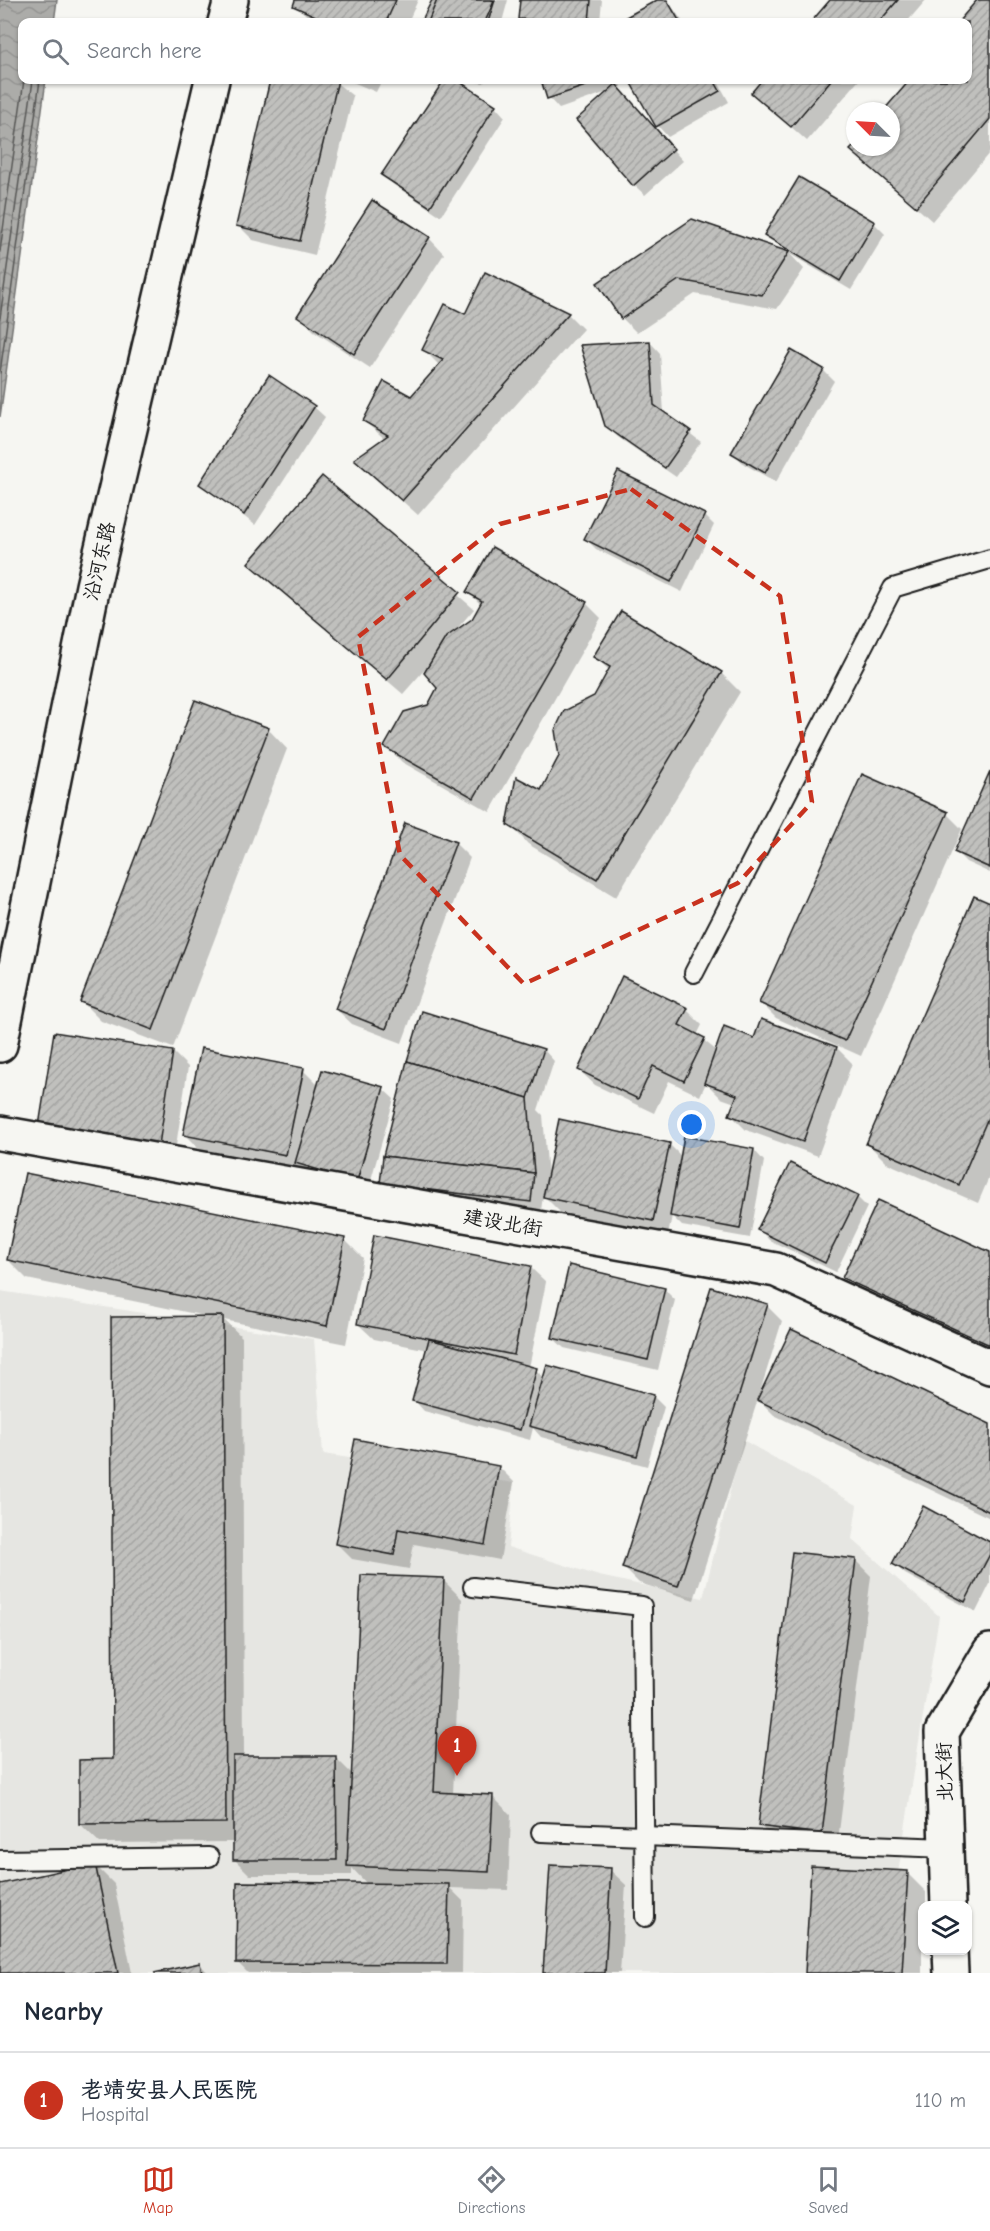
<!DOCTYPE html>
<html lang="en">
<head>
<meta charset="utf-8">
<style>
  body { margin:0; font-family:"Comic Neue","LXGW WenKai TC",sans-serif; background:#f6f6f7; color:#1f2937 }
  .controls { position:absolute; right:18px; bottom:18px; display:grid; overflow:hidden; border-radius:12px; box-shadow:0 2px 4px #0004 }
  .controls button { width:54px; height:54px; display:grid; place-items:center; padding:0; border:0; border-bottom:2px solid #e0e1e3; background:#fff; color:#1f2937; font:30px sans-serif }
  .compass { position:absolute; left:846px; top:102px; width:54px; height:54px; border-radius:50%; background:#fff; box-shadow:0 2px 4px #0004; rotate:294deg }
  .you { position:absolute; left:692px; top:1125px; width:21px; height:21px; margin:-15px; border:4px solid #fff; border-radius:50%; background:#1a73e8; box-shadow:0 0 0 9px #1a73e833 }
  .badge { display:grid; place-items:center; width:39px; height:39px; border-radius:50%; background:#c8321e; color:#fff; font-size:20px; font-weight:700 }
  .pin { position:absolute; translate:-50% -50px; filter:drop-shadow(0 2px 3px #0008) }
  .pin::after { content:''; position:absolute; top:32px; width:21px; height:18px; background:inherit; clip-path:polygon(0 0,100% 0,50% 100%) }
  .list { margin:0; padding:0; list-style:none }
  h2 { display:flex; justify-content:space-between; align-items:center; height:78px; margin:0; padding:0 24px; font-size:26px }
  h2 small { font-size:20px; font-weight:400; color:#747a83 }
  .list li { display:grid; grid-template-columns:39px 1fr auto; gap:18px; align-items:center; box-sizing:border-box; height:96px; padding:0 24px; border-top:2px solid #e0e1e3 }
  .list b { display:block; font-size:22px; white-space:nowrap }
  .list p { margin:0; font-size:20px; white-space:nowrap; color:#747a83 }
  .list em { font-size:20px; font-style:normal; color:#747a83 }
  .icon { flex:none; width:33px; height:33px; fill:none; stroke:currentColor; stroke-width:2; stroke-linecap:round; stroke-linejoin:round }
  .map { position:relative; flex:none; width:990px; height:1973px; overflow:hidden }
  .search { position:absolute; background:#fff; box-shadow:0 2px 4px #0004; left:18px; right:18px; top:18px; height:66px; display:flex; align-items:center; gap:15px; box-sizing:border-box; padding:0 21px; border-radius:12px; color:#747a83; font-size:22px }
  .sheet { height:174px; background:#fff }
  nav { display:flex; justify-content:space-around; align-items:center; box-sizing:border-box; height:84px; border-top:2px solid #e0e1e3; background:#fff; font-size:16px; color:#747a83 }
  nav a { display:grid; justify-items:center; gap:3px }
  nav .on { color:#c8321e }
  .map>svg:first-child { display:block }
</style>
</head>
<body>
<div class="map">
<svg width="990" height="1973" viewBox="0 0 990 1973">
  <defs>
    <pattern id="water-waves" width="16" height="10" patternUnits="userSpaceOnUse" patternTransform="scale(1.5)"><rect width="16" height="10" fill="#acaca9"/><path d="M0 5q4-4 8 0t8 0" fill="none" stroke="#939391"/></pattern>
    <pattern id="building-hatch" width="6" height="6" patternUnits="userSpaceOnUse" patternTransform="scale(1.5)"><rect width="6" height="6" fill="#c0c0bd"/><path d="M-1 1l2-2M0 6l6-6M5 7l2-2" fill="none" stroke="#a4a4a2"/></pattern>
  </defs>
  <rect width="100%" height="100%" fill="#f6f6f2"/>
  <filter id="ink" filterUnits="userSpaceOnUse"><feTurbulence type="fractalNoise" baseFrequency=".0167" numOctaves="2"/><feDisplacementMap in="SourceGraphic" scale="12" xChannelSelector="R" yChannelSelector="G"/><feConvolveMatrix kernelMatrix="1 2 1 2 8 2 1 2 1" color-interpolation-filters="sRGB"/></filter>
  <g filter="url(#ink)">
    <path fill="#e6e6e2" d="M0 1291 314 1339 323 1454 514 1483 508 1547 599 1576 703 1598 743 1440 857 1505 852 1539 939 1616 882 1973H21L0 1937Z"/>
    <path fill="url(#water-waves)" stroke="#727271" stroke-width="1.5" d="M0 0H57L54 22H22V80H46L0 417Z"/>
    <g fill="#0003">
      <path d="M297 0H418L408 22H314L295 5Z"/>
      <path d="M433 0H508L502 22H422Z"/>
      <path d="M521 0H602L600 22H524L520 18Z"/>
      <path d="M660 0H667L683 22H620Z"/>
      <path d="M831 0H926L907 22H812Z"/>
      <path d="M979 0H990V152L932 221 852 150 855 147H891V111H885L912 80H968V22H960Z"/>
      <path d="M272 80H333L353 96 315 255 253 240 238 225Z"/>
      <path d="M348 80H382L376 92Z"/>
      <path d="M446 80H454L495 106 505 117 441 216 394 185 383 175Z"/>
      <path d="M460 80H485L484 83Z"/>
      <path d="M543 80H619L621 87 618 88 683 161 645 195 634 185 610 91 559 109 549 98Z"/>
      <path d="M630 80H717L729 102 668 137 658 126Z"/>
      <path d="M764 80H859L807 141 753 93Z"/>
      <path d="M874 223 885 234 851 290 790 254 804 269 777 309 695 294 637 333 622 318 599 284 787 252 766 235Z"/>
      <path d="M429 238 444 254 370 368 314 331 299 316Z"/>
      <path d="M485 274 568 314 583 329 418 515 372 474 385 439 364 421 412 398 440 366 424 350 465 316Z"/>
      <path d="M650 342 660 353 664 413 701 442 676 477 618 437 606 425Z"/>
      <path d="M823 370 834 381 776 482 744 464 733 453Z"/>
      <path d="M314 407 325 417 255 525 201 483Z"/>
      <path d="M322 478 474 609 455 631 473 620 481 605 468 591 586 603 601 618 490 812 402 762 386 746 429 707 439 688 434 659 403 694 250 563Z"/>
      <path d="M704 515 714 525 682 592 596 549 586 539Z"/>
      <path d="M595 657 721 673 740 692 616 897 528 844 509 824 542 792 610 671Z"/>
      <path d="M268 729 287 749 173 1048 101 1021 82 1002Z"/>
      <path d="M990 775V873L966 862 956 852Z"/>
      <path d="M947 814 962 829 861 1056 776 1018 761 1003Z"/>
      <path d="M455 843 470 858 402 1043 352 1024 336 1009Z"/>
      <path d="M990 905V1175L978 1203 887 1163 868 1144Z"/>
      <path d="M687 1010 702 1025 697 1035 717 1051 755 1040 837 1048 852 1063 818 1156 746 1130 731 1115 735 1103 721 1098 706 1083 700 1096 669 1081 654 1113 595 1085 579 1070Z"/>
      <path d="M544 1050 554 1061 538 1110 543 1115 548 1177 669 1144 682 1157 754 1150 764 1161 750 1238 682 1226 672 1216 668 1235 560 1212 543 1195 541 1211 392 1194 382 1184Z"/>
      <path d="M173 1052 188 1067 174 1159 56 1141Z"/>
      <path d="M303 1070 319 1086 383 1089 394 1099 368 1190 308 1174 302 1168 200 1150 185 1135Z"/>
      <path d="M857 1197 867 1207 836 1272 769 1240 759 1229Z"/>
      <path d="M344 1239 363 1258 346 1344 224 1320 242 1337 244 1758H336L352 1774 443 1580 462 1599 453 1794 492 1796 511 1815 508 1890 450 1888 463 1901 462 1973H248L237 1962 368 1885 352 1868V1875H250L234 1859V1842L100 1843 80 1824 115 1760 210 1317 27 1279 8 1260Z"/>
      <path d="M990 1253V1352L859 1293 844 1277Z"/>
      <path d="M530 1267 546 1282 529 1368 536 1370 544 1378 653 1396 664 1407 647 1466 541 1437 533 1428 530 1440 424 1411 414 1400 428 1350 374 1339 358 1324Z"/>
      <path d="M664 1289 675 1300 658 1370 564 1348 553 1338Z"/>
      <path d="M767 1306 782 1321 760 1392 990 1426V1518L774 1415 758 1399 694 1600 639 1583 624 1568Z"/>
      <path d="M499 1467 514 1482 500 1560 414 1544 409 1569 352 1559 336 1543Z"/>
      <path d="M990 1543V1584L976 1612 905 1574 894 1564Z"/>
      <path d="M856 1561 871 1576 837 1848 775 1841 760 1825Z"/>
      <path d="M95 1865 114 1884 132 1973H0V1885Z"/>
      <path d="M610 1870 626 1885 620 1973H545Z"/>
      <path d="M907 1873 926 1892V1906H922V1973H807Z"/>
      <path d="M200 1964 208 1973H161Z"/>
    </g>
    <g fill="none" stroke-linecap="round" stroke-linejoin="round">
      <g stroke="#565654" stroke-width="1.5">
        <path d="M0 251 24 80"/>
        <path d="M0 318 33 80"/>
        <path d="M0 373 40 80"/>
      </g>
    </g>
    <g fill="url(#building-hatch)" stroke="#1c1c1c" stroke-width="1.5">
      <path d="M295 0H396L386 22H315L318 17 293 6Z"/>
      <path d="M432 0H495L488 22H421Z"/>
      <path d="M437 0H491L494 1 485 22H428Z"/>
      <path d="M520 0H591L589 22 518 19Z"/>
      <path d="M657 0H667L680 22H617Z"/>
      <path d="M830 0H898L879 22H811Z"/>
      <path d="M977 0H990V119L916 207 850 150 855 145V147H891V111H883L910 80H968V22H958Z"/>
      <path d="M270 80H338L300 241 236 226Z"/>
      <path d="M444 80H457L496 105 430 207 381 175Z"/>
      <path d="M541 80H603L547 99Z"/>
      <path d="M629 80H714L720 91 656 127Z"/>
      <path d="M762 80H831L791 127 751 93Z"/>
      <path d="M616 84 674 149 633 186 576 120Z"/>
      <path d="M799 177 875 222 840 281 764 235Z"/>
      <path d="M372 200 430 237 354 354 297 316Z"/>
      <path d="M692 219 789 252 762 295 679 280 621 319 597 283Z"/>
      <path d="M485 272 569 313 402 501 354 459 388 435 363 421 384 381 411 396 443 360 422 350 445 304 465 314Z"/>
      <path d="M650 341 654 405 691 431 665 468 605 426 580 345Z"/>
      <path d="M791 350 824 369 765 473 731 453Z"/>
      <path d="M269 375 315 406 244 515 199 484Z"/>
      <path d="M618 471 705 514 671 582 584 539Z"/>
      <path d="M322 476 460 592 387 680 248 563Z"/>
      <path d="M492 547 587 602 474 798 384 747 404 712 428 705 437 688 424 673 446 637 472 619 482 601 466 592Z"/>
      <path d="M621 611 722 672 597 879 507 825 516 777 541 790 559 756 555 730 564 711 594 696 610 667 593 657Z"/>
      <path d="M195 700 269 728 153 1030 80 1002Z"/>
      <path d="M990 771V868L954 852Z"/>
      <path d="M862 774 948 812 845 1041 759 1003Z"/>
      <path d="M405 823 456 842 386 1029 335 1009Z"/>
      <path d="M974 896 990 903V1113L959 1185 866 1144Z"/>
      <path d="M622 976 688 1008 679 1025 705 1038 684 1081 653 1066 638 1099 578 1070Z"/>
      <path d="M422 1011 544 1049 528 1098 407 1061Z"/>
      <path d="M761 1019 837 1047 803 1142 729 1115 737 1095 704 1083 724 1026 754 1038Z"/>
      <path d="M54 1032 173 1051 159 1145 39 1126Z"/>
      <path d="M201 1048 304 1068 286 1155 183 1135Z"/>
      <path d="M407 1061 528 1098 534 1173 383 1156Z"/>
      <path d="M322 1070 384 1087 357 1181 295 1163Z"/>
      <path d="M559 1119 670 1143 653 1221 543 1197Z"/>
      <path d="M684 1136 754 1149 740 1229 670 1216Z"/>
      <path d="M383 1156 534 1173 531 1202 380 1184Z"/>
      <path d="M790 1163 858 1196 825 1263 757 1230Z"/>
      <path d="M25 1173 345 1238 327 1326 7 1260Z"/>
      <path d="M878 1200 990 1252V1345L842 1278Z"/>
      <path d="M374 1235 531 1266 514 1355 357 1324Z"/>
      <path d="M569 1265 665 1288 648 1360 552 1338Z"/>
      <path d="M711 1287 768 1304 678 1586 622 1568Z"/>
      <path d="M223 1316 226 1823 79 1824V1760L113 1759 111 1317Z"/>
      <path d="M791 1329 990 1424V1512L757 1400Z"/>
      <path d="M429 1339 537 1368 520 1430 412 1401Z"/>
      <path d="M547 1365 654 1395 637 1456 529 1426Z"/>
      <path d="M355 1439 499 1466 485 1545 398 1529 394 1555 335 1544Z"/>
      <path d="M923 1506 990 1542V1554L965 1602 892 1564Z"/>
      <path d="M792 1552 856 1559 822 1834 758 1826Z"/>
      <path d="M361 1575 444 1578 434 1792 493 1795 489 1872 347 1866Z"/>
      <path d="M233 1756H336L337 1860H233Z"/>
      <path d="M95 1863 118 1973H0V1884Z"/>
      <path d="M550 1865 611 1868 605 1973H543Z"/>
      <path d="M811 1866 908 1871 902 1973H805Z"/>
      <path d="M237 1882 449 1884 447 1964 236 1963Z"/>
      <path d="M200 1963 202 1973H154Z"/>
    </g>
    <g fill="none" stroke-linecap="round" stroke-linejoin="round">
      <defs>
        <g id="lane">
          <path d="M694 973 893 588 990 559"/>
          <path d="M473 1587 642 1606 645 1917"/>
          <path d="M541 1832 946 1848"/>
          <path d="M0 1860 209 1857"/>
        </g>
        <path id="street" d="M0 1133 776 1270 990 1367"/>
        <g id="secondary">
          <path d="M225 22 231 0"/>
          <path d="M0 1045 93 586 212 80"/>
          <path d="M948 1906 942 1732 990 1651"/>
          <path d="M950 1950 951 1973"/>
        </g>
      </defs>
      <use href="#lane" stroke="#1c1c1c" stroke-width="22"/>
      <use href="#street" stroke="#1c1c1c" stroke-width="38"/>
      <use href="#secondary" stroke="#1c1c1c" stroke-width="38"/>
      <use href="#lane" stroke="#f6f6f2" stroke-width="18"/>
      <use href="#street" stroke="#f6f6f2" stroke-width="33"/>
      <use href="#secondary" stroke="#f6f6f2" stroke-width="33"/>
    </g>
  </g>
  <path fill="none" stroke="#c8321e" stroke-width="4.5" stroke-dasharray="12 8" stroke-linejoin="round" d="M631 489 780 596 812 802 738 883 524 984 400 855 358 637 500 524Z"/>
  <g text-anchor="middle" stroke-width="4.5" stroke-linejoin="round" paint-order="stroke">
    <g font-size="20" fill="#1c1c1c" stroke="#f6f6f2">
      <text transform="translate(99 561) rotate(-77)" y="7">沿河东路</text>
      <text transform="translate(503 1222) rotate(10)" y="7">建设北街</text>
      <text transform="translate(944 1772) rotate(-92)" y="7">北大街</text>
    </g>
  </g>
</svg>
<div class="controls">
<button><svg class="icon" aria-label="layers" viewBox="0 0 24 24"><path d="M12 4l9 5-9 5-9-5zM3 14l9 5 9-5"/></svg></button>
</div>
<svg class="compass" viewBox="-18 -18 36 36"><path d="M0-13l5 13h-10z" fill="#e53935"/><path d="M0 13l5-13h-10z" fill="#747a83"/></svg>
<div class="you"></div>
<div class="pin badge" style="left:457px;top:1776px">1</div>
<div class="search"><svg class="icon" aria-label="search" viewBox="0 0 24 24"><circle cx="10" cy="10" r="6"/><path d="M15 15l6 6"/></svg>Search here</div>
</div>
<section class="sheet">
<h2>Nearby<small></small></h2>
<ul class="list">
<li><span class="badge">1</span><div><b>老靖安县人民医院</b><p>Hospital</p></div><em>110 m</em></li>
</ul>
</section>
<nav>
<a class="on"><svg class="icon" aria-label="map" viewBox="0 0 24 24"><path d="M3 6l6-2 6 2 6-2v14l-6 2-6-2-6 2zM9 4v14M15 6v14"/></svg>Map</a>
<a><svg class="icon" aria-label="directions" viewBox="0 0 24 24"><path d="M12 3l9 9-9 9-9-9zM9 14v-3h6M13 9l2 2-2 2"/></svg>Directions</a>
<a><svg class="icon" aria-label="saved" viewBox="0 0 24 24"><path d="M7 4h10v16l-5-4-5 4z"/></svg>Saved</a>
</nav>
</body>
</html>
